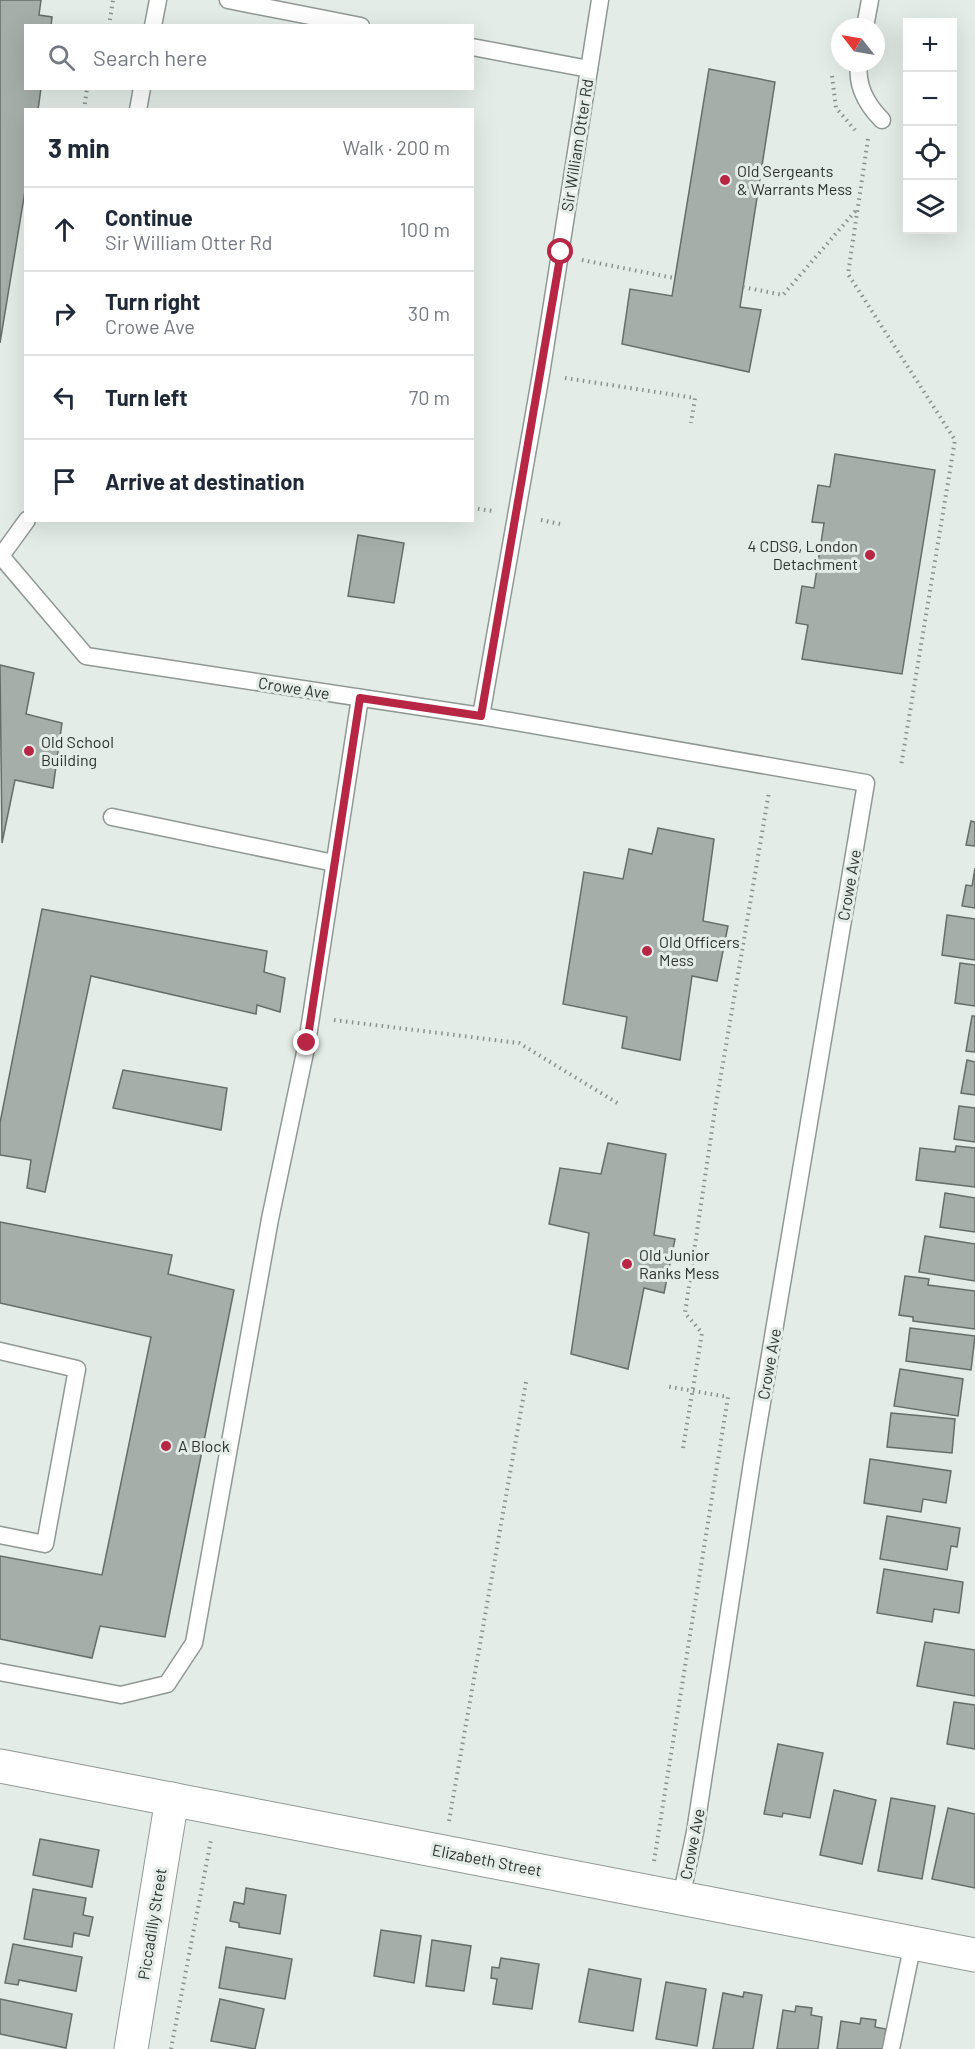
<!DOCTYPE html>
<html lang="en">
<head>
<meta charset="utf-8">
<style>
  body { margin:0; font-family:Barlow,sans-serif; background:#f6f6f7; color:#1f2937 }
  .controls { position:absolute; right:18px; top:18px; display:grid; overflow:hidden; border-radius:0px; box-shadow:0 6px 24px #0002 }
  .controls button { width:54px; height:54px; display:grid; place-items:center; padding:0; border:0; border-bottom:2px solid #e0e1e3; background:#fff; color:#1f2937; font:30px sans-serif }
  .compass { position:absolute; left:831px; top:18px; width:54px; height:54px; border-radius:50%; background:#fff; box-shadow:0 6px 24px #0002; rotate:301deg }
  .stop { position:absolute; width:18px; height:18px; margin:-14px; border:4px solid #b82645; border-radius:50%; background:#fff }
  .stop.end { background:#b82645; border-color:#fff; box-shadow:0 2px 6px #0008 }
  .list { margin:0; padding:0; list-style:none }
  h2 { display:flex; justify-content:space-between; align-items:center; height:78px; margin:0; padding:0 24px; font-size:26px }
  h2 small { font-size:20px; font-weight:400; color:#747a83 }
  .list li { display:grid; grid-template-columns:39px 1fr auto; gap:18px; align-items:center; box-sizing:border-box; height:84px; padding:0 24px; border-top:2px solid #e0e1e3 }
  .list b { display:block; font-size:22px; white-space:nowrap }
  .list p { margin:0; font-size:20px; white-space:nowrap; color:#747a83 }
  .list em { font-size:20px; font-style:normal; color:#747a83 }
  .icon { flex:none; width:33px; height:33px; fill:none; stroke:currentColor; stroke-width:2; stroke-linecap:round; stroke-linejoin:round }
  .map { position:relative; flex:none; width:975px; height:2049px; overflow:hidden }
  .search { position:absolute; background:#fff; box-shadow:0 6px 24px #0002; left:24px; top:24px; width:450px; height:66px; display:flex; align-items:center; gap:15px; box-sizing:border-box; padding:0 21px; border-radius:0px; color:#747a83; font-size:22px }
  .panel { position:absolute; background:#fff; box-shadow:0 6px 24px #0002; left:24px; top:108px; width:450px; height:414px; border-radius:0px }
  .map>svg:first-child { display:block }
</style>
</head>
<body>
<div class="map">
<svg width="975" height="2049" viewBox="0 0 975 2049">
  <rect width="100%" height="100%" fill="#e3ece7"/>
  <g fill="#a5aea9" stroke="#666d6a" stroke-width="1.5">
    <path d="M0 0H41L39 15 52 17 51 26H26V88H41L38 110H26V185L0 343Z"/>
    <path d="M709 69 775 82 740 307 761 310 749 372 622 344 630 289 672 296Z"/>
    <path d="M835 454 935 470 902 674 802 659 808 625 796 623 802 586 814 588 824 523 812 522 818 485 830 487Z"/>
    <path d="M358 535 404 543 394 603 348 596Z"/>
    <path d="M0 665 34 673 26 714 62 723 53 788 15 780 2 843Z"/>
    <path d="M971 821 975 822V846L966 845Z"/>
    <path d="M658 828 714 839 703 921 728 926 717 981 692 976 680 1060 622 1048 627 1017 563 1004 584 872 623 879 629 849 652 854Z"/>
    <path d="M975 868V908L962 906 966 885 972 886Z"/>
    <path d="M42 909 267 951 264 972 285 978 280 1012 257 1005 256 1014 91 976 45 1192 27 1188 31 1160 0 1155V1123Z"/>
    <path d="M947 915 975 919V960L942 955Z"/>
    <path d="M960 963 975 965V1006L955 1003Z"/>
    <path d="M972 1016H975V1052L966 1051Z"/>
    <path d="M967 1060 975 1062V1095L961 1093Z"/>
    <path d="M123 1070 227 1088 221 1130 113 1108Z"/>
    <path d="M959 1106 975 1108V1142L954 1139Z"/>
    <path d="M608 1143 666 1154 654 1235 675 1239 664 1293 644 1288 628 1369 571 1354 589 1233 549 1224 560 1168 601 1174Z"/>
    <path d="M956 1146 975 1148V1187L916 1180 920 1148 955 1152Z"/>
    <path d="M945 1193 975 1198V1232L940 1227Z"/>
    <path d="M0 1222 172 1255 168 1274 234 1290 165 1637 100 1626 92 1658 0 1639V1556L102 1575 151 1337 0 1303Z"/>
    <path d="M925 1236 975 1244V1281L919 1272Z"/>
    <path d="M905 1276 929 1279 928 1285 975 1291V1329L913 1321V1317L899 1315Z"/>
    <path d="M910 1328 975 1336 971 1370 906 1361Z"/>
    <path d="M900 1369 963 1379 958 1416 894 1406Z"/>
    <path d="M891 1413 955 1419 952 1453 887 1447Z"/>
    <path d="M870 1459 951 1471 946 1503 923 1499 921 1512 864 1503Z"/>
    <path d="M887 1516 960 1528 957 1547 951 1546 947 1570 880 1559Z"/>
    <path d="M884 1569 963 1582 959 1613 934 1609 932 1622 877 1613Z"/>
    <path d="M925 1642 975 1650V1696L917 1686Z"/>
    <path d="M954 1702 975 1705V1749L947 1744Z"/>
    <path d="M778 1744 823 1753 810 1818 783 1813 782 1817 764 1814Z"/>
    <path d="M834 1790 876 1800 862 1864 820 1855Z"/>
    <path d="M891 1798 935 1806 922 1879 878 1871Z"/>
    <path d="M948 1808 975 1814V1888L932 1879Z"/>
    <path d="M40 1839 99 1850 92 1887 33 1875Z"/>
    <path d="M246 1888 286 1895 280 1934 239 1927V1923L230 1921 234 1902 244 1904Z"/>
    <path d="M33 1889 86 1898 83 1915 93 1917 89 1936 74 1933 72 1947 24 1939Z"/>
    <path d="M381 1930 421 1936 414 1983 374 1976Z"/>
    <path d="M432 1940 471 1946 464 1991 426 1986Z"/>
    <path d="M13 1944 82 1957 76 1991 19 1980 18 1985 5 1983Z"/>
    <path d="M226 1947 292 1959 285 1999 219 1988Z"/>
    <path d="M501 1958 539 1964 532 2009 493 2004 497 1979 491 1978 492 1967 499 1968Z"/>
    <path d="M589 1969 641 1979 633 2031 579 2022Z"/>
    <path d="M666 1982 706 1989 697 2046 656 2039Z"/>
    <path d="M744 1992 762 1995 753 2049H713L723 1993 743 1997Z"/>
    <path d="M0 1999 72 2014 66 2048 0 2034Z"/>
    <path d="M220 1999 264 2009 255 2049 211 2041Z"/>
    <path d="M796 2006 812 2008 811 2015 822 2017 818 2049H777L783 2010 795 2012Z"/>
    <path d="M861 2018 876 2020 875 2027 886 2029 883 2049H837L841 2021 860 2024Z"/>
  </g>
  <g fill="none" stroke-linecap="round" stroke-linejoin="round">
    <defs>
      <g id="lane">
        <path d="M228 0 361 26"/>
        <path d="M153 26 158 0"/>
        <path d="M865 27 870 0"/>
        <path d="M472 47 589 69"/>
        <path d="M859 63C856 86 867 105 882 120"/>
        <path d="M138 110 142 88"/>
        <path d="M0 555 86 656 481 716 866 783 753 1456 695 1832 681 1898"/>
        <path d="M1 556 27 520"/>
        <path d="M481 716 541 374 600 0"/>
        <path d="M112 817 334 863"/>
        <path d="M0 1351 77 1369 45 1544 0 1535"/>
        <path d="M0 1672 121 1695 167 1684 194 1643 270 1219 307 1043 360 698"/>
        <path d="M891 2049 913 1943"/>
      </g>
      <g id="street">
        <path d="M0 1766 975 1955"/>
        <path d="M131 2049 172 1799"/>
      </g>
    </defs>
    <use href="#lane" stroke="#909894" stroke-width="19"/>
    <use href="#street" stroke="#909894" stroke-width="35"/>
    <g stroke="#8b918e" stroke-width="4" stroke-dasharray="1.5 4.5" stroke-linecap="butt">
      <path d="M109 26 113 0"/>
      <path d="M836 51 839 29"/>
      <path d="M832 76 836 108 855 130"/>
      <path d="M84 110 87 88"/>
      <path d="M868 139 848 274 955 440 901 766"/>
      <path d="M582 260 674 278"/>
      <path d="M743 287 783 295 858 208"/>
      <path d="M565 378 695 398 691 423"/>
      <path d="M472 508 493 511"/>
      <path d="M541 520 560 524"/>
      <path d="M334 1020 519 1043 619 1104"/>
      <path d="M683 1448 702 1333 685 1313 714 1116 769 792"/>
      <path d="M449 1821 526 1382"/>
      <path d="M654 1861 728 1397 665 1386"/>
      <path d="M171 2049 211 1840"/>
    </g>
    <use href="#lane" stroke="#fff" stroke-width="16"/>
    <use href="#street" stroke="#fff" stroke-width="33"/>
  </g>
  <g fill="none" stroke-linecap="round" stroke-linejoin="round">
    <path stroke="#b82645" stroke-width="8" d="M307 1043 360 698 481 716 561 252"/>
  </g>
  <g fill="#b82645" stroke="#e3ece7" stroke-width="2">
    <circle cx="725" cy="180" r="6"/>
    <circle cx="870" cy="555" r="6"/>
    <circle cx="29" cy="751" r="6"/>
    <circle cx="647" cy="951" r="6"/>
    <circle cx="627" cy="1264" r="6"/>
    <circle cx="166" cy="1446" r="6"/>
  </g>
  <g text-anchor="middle" stroke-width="6" stroke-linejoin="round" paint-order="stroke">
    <g font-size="16" fill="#2e3230" stroke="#e3ece7">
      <text transform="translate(577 145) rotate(-81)" y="6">Sir William Otter Rd</text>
      <text transform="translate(294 688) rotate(9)" y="6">Crowe Ave</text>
      <text transform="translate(849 885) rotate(-80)" y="6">Crowe Ave</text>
      <text transform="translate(769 1364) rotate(-80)" y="6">Crowe Ave</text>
      <text transform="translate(692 1844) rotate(-79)" y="6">Crowe Ave</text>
      <text transform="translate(487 1860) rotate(11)" y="6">Elizabeth Street</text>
      <text transform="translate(152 1924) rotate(-81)" y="6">Piccadilly Street</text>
    </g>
    <g font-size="16" fill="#2e3230" stroke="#e3ece7" text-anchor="start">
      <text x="737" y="177">Old Sergeants<tspan x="737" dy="18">&amp; Warrants Mess</tspan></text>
      <text x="858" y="552" text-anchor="end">4 CDSG, London<tspan x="858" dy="18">Detachment</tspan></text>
      <text x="41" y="748">Old School<tspan x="41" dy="18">Building</tspan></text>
      <text x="659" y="948">Old Officers<tspan x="659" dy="18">Mess</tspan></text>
      <text x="639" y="1261">Old Junior<tspan x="639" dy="18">Ranks Mess</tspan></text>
      <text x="178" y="1452">A Block</text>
    </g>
  </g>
</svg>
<div class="controls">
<button>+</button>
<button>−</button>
<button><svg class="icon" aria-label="locate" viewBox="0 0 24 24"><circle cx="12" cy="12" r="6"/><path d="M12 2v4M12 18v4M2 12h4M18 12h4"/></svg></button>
<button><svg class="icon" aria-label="layers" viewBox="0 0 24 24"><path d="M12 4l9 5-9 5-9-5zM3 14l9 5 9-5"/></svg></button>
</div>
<svg class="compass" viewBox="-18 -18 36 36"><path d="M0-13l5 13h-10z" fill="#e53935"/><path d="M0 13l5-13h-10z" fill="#747a83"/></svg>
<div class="stop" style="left:561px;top:252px"></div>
<div class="stop end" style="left:307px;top:1043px"></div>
<div class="search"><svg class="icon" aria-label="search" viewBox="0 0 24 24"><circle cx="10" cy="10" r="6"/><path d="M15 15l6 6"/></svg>Search here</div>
<section class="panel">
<h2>3 min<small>Walk · 200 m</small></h2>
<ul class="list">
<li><svg class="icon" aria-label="ahead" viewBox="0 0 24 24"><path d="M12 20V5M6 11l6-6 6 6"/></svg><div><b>Continue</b><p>Sir William Otter Rd</p></div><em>100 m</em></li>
<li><svg class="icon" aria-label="right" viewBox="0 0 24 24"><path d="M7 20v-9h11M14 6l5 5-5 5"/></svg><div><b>Turn right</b><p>Crowe Ave</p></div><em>30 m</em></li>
<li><svg class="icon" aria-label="left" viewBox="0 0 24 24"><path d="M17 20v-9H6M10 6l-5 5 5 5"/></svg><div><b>Turn left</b></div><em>70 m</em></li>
<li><svg class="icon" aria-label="arrive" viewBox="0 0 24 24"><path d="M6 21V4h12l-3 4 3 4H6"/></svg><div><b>Arrive at destination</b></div></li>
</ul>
</section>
</div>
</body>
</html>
